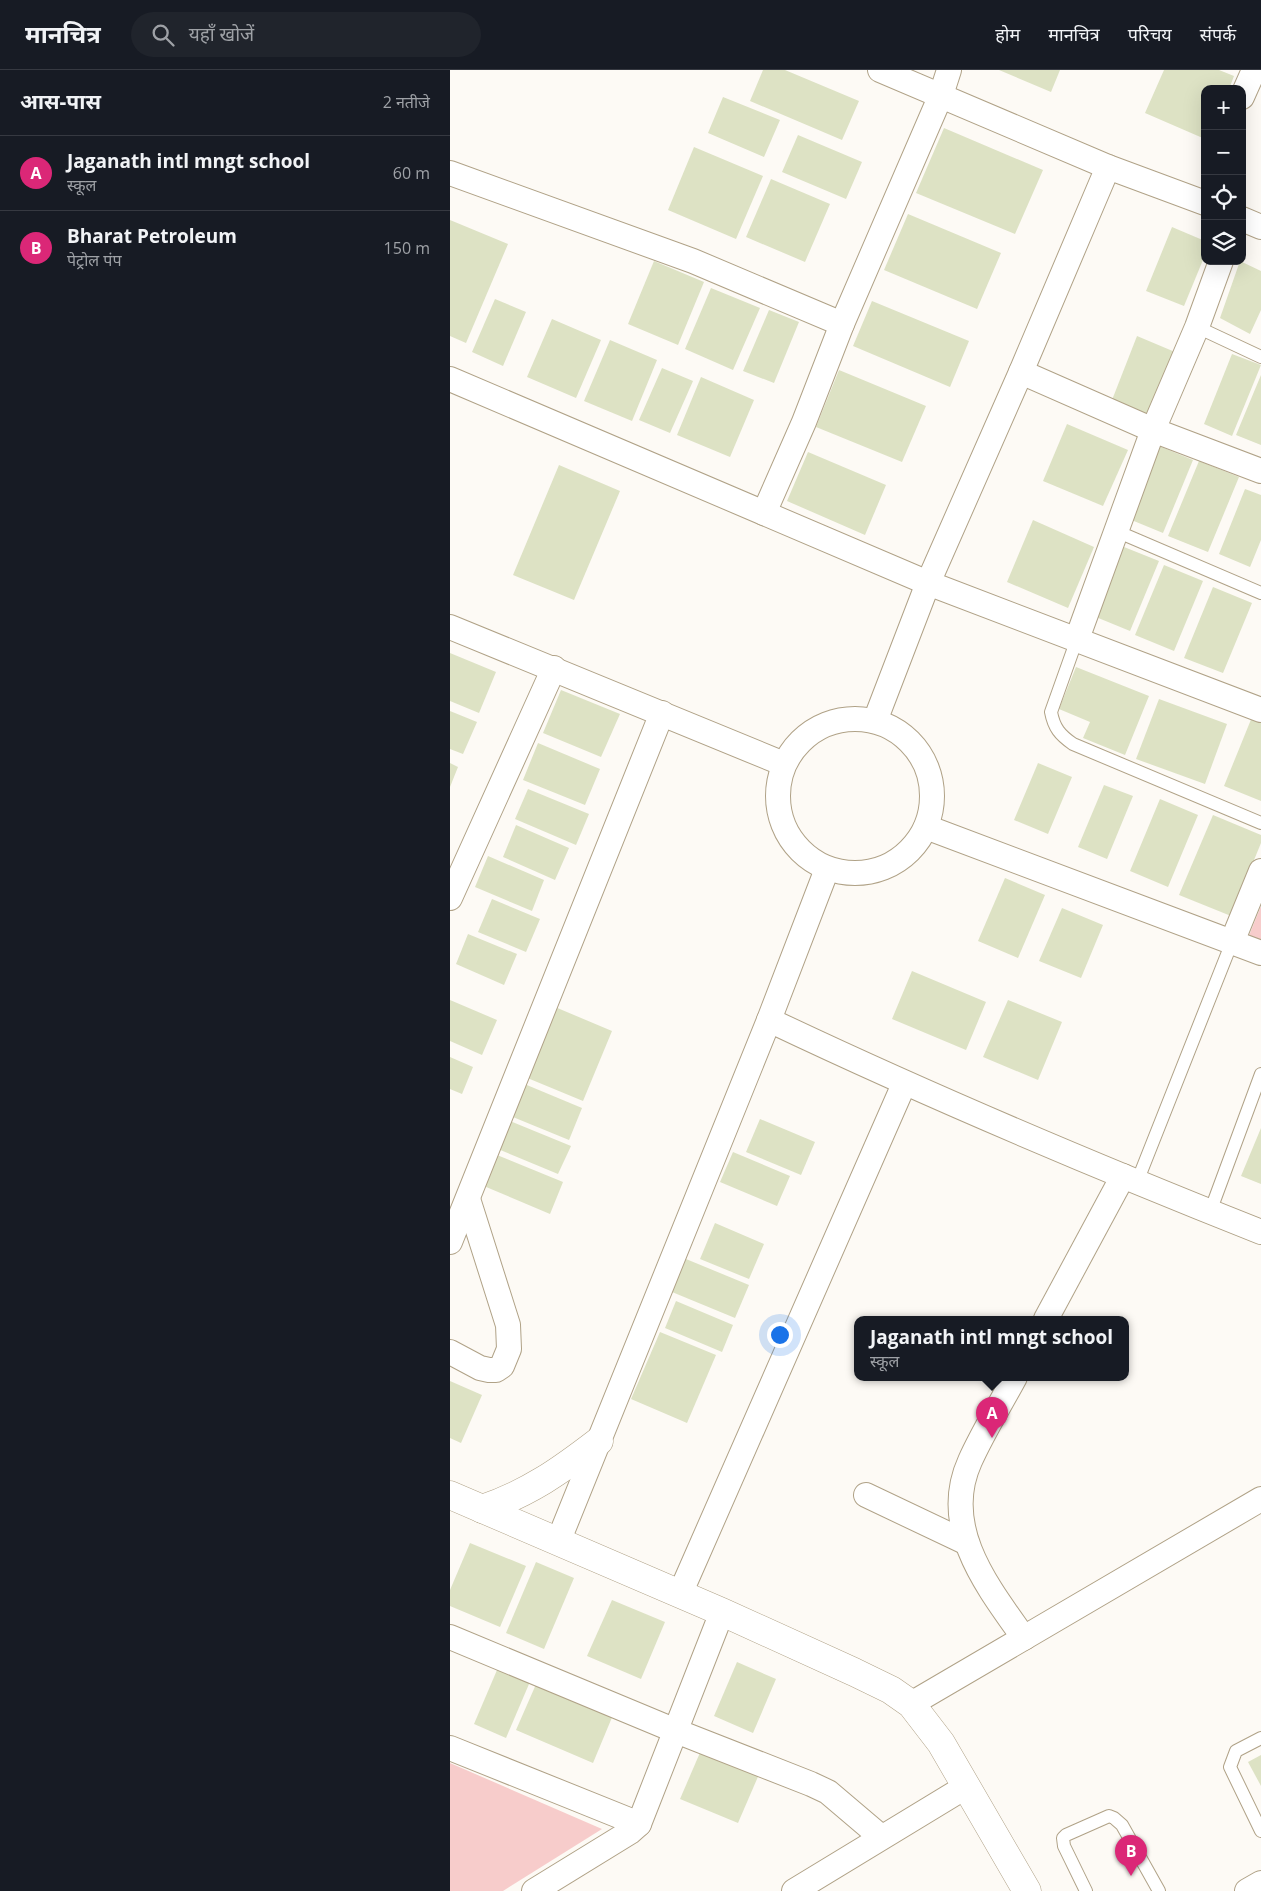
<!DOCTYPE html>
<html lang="hi">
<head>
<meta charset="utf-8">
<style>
  body { margin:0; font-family:"Open Sans","Noto Sans Devanagari",sans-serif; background:#20242c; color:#f1f3f6 }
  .controls { position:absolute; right:15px; top:15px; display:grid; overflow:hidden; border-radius:10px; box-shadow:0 5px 20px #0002 }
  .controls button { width:45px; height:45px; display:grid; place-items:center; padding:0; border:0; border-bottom:1px solid #363941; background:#171b24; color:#f1f3f6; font:25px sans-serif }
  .you { position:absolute; left:329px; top:1264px; width:18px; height:18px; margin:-12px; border:4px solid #fff; border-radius:50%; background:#1a73e8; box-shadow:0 0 0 8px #1a73e833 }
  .badge { display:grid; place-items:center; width:32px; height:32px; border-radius:50%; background:#db2777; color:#fff; font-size:16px; font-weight:700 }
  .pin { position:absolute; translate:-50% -41px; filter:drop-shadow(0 1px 2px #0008) }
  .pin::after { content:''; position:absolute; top:26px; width:18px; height:15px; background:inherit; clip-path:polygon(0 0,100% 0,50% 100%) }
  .popup { position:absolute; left:404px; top:1246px; width:275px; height:65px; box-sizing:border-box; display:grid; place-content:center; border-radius:10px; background:#171b24; filter:drop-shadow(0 1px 4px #0005); font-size:16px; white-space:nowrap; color:#9ea1a6 }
  .popup b { font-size:19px; color:#f1f3f6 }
  .popup::after { content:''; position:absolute; left:50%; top:100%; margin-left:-10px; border:10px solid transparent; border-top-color:#171b24 }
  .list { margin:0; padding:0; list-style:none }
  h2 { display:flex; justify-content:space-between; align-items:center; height:65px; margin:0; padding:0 20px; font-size:21px }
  h2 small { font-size:16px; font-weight:400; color:#9ea1a6 }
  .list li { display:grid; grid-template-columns:32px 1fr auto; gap:15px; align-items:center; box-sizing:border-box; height:75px; padding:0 20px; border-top:1px solid #363941 }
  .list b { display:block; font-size:19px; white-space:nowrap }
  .list p { margin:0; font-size:16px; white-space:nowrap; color:#9ea1a6 }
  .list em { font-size:16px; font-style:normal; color:#9ea1a6 }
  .icon { flex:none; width:28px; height:28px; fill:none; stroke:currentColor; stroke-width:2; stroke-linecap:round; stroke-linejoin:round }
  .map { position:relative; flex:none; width:811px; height:1821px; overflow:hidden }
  header { display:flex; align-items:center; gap:30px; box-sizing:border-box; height:70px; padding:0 25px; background:#171b24; border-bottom:1px solid #363941 }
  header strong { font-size:24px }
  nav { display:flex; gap:28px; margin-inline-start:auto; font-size:18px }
  .search { width:350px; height:45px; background:#20242c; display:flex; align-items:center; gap:12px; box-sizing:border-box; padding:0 18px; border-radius:28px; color:#9ea1a6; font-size:19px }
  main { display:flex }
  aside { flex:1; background:#171b24 }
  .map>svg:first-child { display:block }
</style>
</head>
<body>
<header>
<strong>मानचित्र</strong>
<div class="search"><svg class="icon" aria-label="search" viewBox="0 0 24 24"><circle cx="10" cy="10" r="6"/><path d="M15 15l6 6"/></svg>यहाँ खोजें</div>
<nav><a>होम</a><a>मानचित्र</a><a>परिचय</a><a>संपर्क</a></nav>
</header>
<main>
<aside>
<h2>आस-पास<small>2 नतीजे</small></h2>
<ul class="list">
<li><span class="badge">A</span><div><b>Jaganath intl mngt school</b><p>स्कूल</p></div><em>60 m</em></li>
<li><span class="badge">B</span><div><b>Bharat Petroleum</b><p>पेट्रोल पंप</p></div><em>150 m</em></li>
</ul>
</aside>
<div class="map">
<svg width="811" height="1821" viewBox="0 0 811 1821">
  <rect width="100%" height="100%" fill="#fdfaf5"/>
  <g fill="#f7cccb">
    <path d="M811 836V874L798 868Z"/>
    <path d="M0 1693 152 1759 53 1821H0Z"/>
  </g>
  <g fill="#dde2c4">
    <path d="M313 0H335L409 31 392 70 300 31Z"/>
    <path d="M549 0H610L601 22Z"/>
    <path d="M714 0H769L784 6 779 19H755V69L695 43Z"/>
    <path d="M273 27 330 50 314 87 258 63Z"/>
    <path d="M494 58 593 100 565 164 466 123Z"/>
    <path d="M348 65 412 92 396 129 332 102Z"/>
    <path d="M244 77 313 106 286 169 218 140Z"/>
    <path d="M321 109 380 134 355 192 296 167Z"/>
    <path d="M458 144 551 183 527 239 434 200Z"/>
    <path d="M0 150 58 174 16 273 0 266Z"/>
    <path d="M722 157 755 171V185L734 236 696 221Z"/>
    <path d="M204 191 254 212 228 275 178 254Z"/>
    <path d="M790 191 811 201V240L800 264 770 248Z"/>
    <path d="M261 218 310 238 283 300 235 279Z"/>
    <path d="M45 229 76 242 53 296 22 282Z"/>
    <path d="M422 231 519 271 500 317 403 276Z"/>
    <path d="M319 240 349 252 324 313 293 301Z"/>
    <path d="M102 249 151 270 126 328 77 307Z"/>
    <path d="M687 266 725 282 699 345 662 330Z"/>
    <path d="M160 270 207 290 182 351 134 331Z"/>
    <path d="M782 284 811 295 782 366 754 354Z"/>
    <path d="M212 298 243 311 220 363 189 350Z"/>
    <path d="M389 300 476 336 452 392 366 357Z"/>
    <path d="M811 305V375L786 365Z"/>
    <path d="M251 307 304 330 280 387 227 365Z"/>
    <path d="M617 354 678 380 653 436 593 411Z"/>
    <path d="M709 376 743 390 713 463 679 449Z"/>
    <path d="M358 382 436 415 415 465 337 431Z"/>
    <path d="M749 391 789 407 758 482 718 466Z"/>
    <path d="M109 395 170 421 124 530 63 505Z"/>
    <path d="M795 419 811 425V470L800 497 769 484Z"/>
    <path d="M583 450 644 477 618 538 557 512Z"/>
    <path d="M669 475 709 491 680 561 641 545Z"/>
    <path d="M714 495 753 511 724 581 685 565Z"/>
    <path d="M763 517 802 533 773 603 734 588Z"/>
    <path d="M0 583 46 602 29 643 0 631Z"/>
    <path d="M626 597 699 626 675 685 633 668 640 652 609 639Z"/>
    <path d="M111 620 170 644 151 687 93 663Z"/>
    <path d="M709 629 777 654 755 714 686 689Z"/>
    <path d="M0 641 27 652 13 684 0 679Z"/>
    <path d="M802 647 811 650V731L774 716Z"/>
    <path d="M88 673 150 699 135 735 73 710Z"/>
    <path d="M0 693 8 697 0 717Z"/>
    <path d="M588 693 622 707 598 764 564 750Z"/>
    <path d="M654 715 683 726 657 789 628 777Z"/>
    <path d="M78 719 139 744 126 775 65 749Z"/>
    <path d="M710 729 748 745 718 817 680 801Z"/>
    <path d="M763 745 811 765V773L781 846 729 825Z"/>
    <path d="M66 755 119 778 105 810 53 787Z"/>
    <path d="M38 786 94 810 82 841 25 817Z"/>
    <path d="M555 808 595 825 568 888 528 871Z"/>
    <path d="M42 829 90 849 76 882 28 862Z"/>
    <path d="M612 838 653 855 631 908 589 891Z"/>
    <path d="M18 864 67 884 54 915 6 894Z"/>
    <path d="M462 901 536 932 516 980 442 949Z"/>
    <path d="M0 930 47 950 32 985 0 971Z"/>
    <path d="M558 930 612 952 588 1010 533 987Z"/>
    <path d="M105 937 162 961 133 1031 75 1007Z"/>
    <path d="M0 987 23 997 12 1024 0 1019Z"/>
    <path d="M72 1013 132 1038 119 1070 58 1045Z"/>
    <path d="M310 1049 365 1072 351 1105 296 1082Z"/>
    <path d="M60 1051 121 1076 108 1104 48 1079Z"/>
    <path d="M811 1058V1114L791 1106Z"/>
    <path d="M283 1082 340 1106 327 1136 270 1112Z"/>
    <path d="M42 1083 113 1112 100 1144 29 1114Z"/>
    <path d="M265 1153 314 1174 299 1209 250 1189Z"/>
    <path d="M236 1189 299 1215 285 1248 222 1222Z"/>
    <path d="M226 1231 283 1255 272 1282 215 1258Z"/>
    <path d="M210 1262 266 1285 237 1353 181 1329Z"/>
    <path d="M0 1311 32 1325 11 1373 0 1368Z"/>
    <path d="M20 1473 76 1496 50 1557 0 1536V1520Z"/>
    <path d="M86 1492 124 1508 94 1579 56 1563Z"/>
    <path d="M162 1530 215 1552 191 1609 137 1586Z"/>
    <path d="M287 1592 326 1609 303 1663 264 1646Z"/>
    <path d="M50 1593 82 1607 56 1668 24 1654Z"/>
    <path d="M87 1612 163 1645 143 1693 66 1660Z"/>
    <path d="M252 1678 310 1702 288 1753 230 1729Z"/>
    <path d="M811 1685V1716L798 1692Z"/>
  </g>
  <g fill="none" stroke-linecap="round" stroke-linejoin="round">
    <defs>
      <g id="service">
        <path d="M747 257 811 287"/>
        <path d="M666 461 811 523"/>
        <path d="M627 569 601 642C604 658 610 665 623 674L811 753"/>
        <path d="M687 1112 782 872"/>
        <path d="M760 1142 811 1004"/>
        <path d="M811 1668 786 1681 780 1697 811 1761"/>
        <path d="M636 1821 614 1776 613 1768 616 1765 659 1746 664 1748 672 1755 709 1821"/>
      </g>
      <g id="minor">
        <path d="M430 0 658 97 755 133"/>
        <path d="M792 27 804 0"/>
        <path d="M0 103 243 191 392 254"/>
        <path d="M792 149 811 157"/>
        <path d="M571 302 703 360 811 401"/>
        <path d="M0 309 478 513 811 640"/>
        <path d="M314 443 354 352 392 254 491 25 499 0"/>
        <path d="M0 557 334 694"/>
        <path d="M627 569 703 360 747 257 771 191"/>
        <circle cx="405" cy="726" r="77"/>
        <path d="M425 651 478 513 571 302 658 97"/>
        <path d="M476 757 811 883"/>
        <path d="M0 828 104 598"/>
        <path d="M782 872 811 801"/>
        <path d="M319 950C481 1027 645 1096 811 1162"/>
        <path d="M0 1172 212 643"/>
        <path d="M596 1249 673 1106"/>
        <path d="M0 1282 30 1298 39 1300H46L52 1296 59 1279 58 1255 18 1129"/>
        <path d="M565 1307C550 1335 533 1362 520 1391 490 1457 537 1516 574 1568"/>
        <path d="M416 1425 517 1473"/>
        <path d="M108 1472 319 950 377 799"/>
        <path d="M230 1524 454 1014"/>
        <path d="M0 1567 226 1661 361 1714 378 1722 431 1767"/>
        <path d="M461 1634 811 1429"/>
        <path d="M0 1678 189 1754"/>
        <path d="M84 1821 180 1762 189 1754 272 1542"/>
        <path d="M344 1821 517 1716"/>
        <path d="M797 1821 811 1813"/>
      </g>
      <g id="tertiary">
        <path d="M0 1425 272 1542 404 1602 441 1620 461 1634 491 1673 577 1821"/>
        <path d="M32 1439C79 1423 110 1401 149 1371"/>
      </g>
    </defs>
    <use href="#service" stroke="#b0a287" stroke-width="14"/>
    <use href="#minor" stroke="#b0a287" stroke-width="26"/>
    <use href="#tertiary" stroke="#b0a287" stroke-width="29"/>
    <use href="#service" stroke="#fff" stroke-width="12"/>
    <use href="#minor" stroke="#fff" stroke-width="24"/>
    <use href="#tertiary" stroke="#fff" stroke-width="28"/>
  </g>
</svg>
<div class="controls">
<button>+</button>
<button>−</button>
<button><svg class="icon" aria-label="locate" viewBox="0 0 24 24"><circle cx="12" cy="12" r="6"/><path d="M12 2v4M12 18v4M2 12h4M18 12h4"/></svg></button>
<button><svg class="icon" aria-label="layers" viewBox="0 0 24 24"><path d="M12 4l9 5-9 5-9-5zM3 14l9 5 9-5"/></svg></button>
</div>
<div class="you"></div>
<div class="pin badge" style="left:542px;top:1368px">A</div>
<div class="popup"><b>Jaganath intl mngt school</b>स्कूल</div>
<div class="pin badge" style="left:681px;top:1806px">B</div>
</div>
</main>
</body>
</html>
